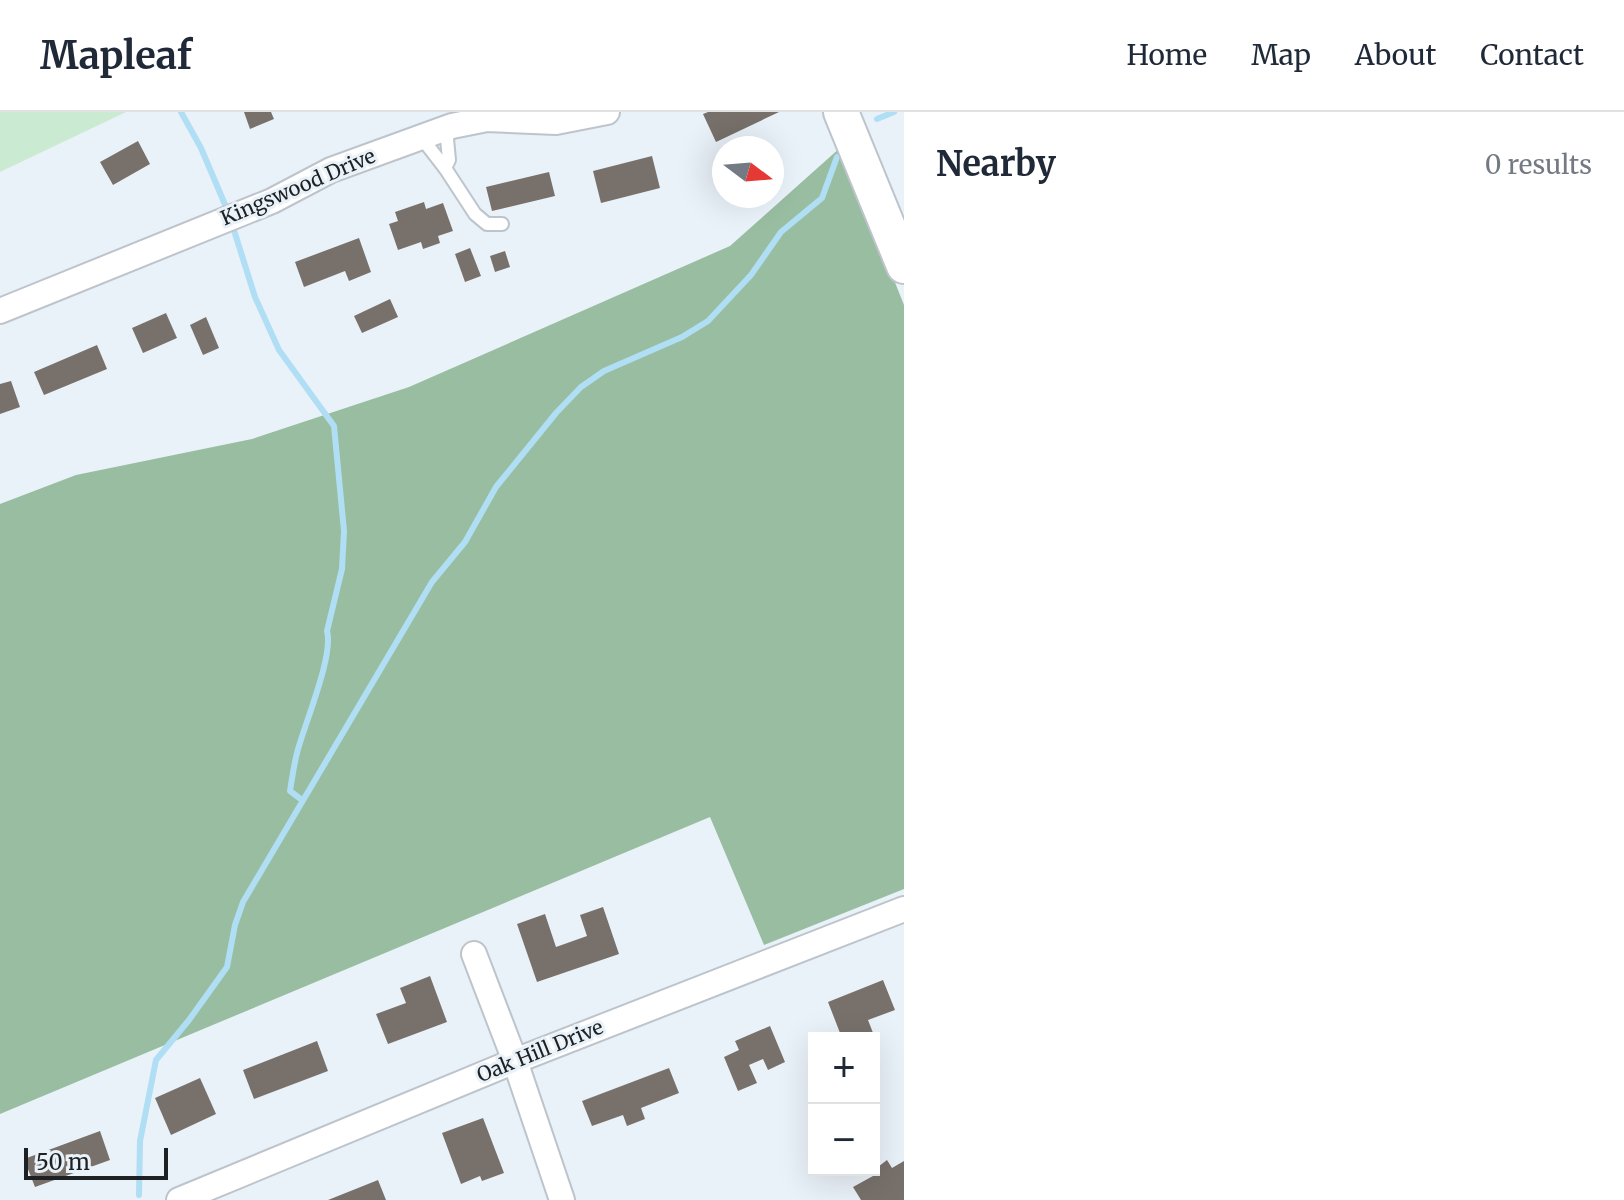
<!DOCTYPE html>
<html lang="en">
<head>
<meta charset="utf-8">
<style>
  body { margin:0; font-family:Merriweather,serif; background:#f6f6f7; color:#1f2937 }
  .controls { position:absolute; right:24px; bottom:24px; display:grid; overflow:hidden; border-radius:0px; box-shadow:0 8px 32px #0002 }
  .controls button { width:72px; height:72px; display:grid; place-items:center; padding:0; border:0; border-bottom:2px solid #e0e1e3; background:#fff; color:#1f2937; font:40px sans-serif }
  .compass { position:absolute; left:712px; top:24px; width:72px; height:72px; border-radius:50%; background:#fff; box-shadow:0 8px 32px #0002; rotate:106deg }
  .scale { position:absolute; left:24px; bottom:20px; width:144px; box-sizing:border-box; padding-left:8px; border:4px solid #1e2123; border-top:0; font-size:22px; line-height:28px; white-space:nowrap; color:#1e2123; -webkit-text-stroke:6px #eaf2f9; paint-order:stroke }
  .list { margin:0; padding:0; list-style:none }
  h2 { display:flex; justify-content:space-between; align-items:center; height:104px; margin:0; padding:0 32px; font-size:34px }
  h2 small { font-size:26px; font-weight:400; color:#747a83 }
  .map { position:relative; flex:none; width:904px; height:1088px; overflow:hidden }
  header { display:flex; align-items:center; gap:48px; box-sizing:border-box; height:112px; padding:0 40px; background:#fff; border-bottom:2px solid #e0e1e3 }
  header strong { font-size:38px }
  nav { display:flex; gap:44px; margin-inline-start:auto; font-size:28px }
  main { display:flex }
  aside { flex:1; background:#fff }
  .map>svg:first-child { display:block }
</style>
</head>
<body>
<header>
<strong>Mapleaf</strong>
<nav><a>Home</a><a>Map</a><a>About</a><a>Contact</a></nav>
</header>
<main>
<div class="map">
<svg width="904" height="1088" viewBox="0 0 904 1088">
  <rect width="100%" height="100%" fill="#eaf2f9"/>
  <path fill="#caead1" d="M0 0H126L0 60Z"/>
  <path fill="#98bda1" d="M841 35 904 193V777L764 833 710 705 0 1002V392L76 363 252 327 409 275 730 134Z"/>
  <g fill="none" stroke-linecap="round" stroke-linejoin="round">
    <g stroke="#b0def4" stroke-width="6">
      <path d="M181 0 201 36 229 102"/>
      <path d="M877 7 894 0"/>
      <path d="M232 112 255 185 279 238 334 314 344 419 342 457 327 519C334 544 304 613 297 641 294 653 292 666 290 679L302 688"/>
      <path d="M139 1083 140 1029 156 948 189 908 227 855 235 813 243 790 432 470 465 430 496 375 556 301 581 275 604 259 682 225 708 209 751 163 781 120 822 86 837 45"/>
    </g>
  </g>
  <g fill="#78716b">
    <path d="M244 0H271L274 7 250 17Z"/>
    <path d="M708 0H779L716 30 703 2Z"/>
    <path d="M138 29 150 52 113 73 100 50Z"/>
    <path d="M652 44 660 76 601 91 593 59Z"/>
    <path d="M549 60 555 84 492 99 486 75Z"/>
    <path d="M424 90 426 97 443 91 453 119 438 124 440 131 423 137 421 130 398 138 389 112 398 109 395 100Z"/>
    <path d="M359 126 371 160 349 169 345 159 304 175 295 150Z"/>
    <path d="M470 136 481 164 465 170 455 142Z"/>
    <path d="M505 139 510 155 495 160 490 144Z"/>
    <path d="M390 187 398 205 362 221 354 204Z"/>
    <path d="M166 201 177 226 143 241 132 216Z"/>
    <path d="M206 205 219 236 203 243 190 213Z"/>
    <path d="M97 233 107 257 44 283 34 260Z"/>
    <path d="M11 269 20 295 0 302V272Z"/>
    <path d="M603 795 619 842 537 870 517 812 545 802 556 835 587 824 580 803Z"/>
    <path d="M430 864 447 910 388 932 376 902 406 891 400 876Z"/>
    <path d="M883 868 895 898 868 908 875 926H842L828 890Z"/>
    <path d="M770 914 785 950 768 958 763 947 749 953 757 971 738 979 724 945 739 938 735 929Z"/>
    <path d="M317 929 328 959 254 987 243 958Z"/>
    <path d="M669 956 679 981 641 996 645 1007 627 1014 623 1003 592 1014 582 989Z"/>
    <path d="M200 966 216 1002 171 1023 155 986Z"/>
    <path d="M483 1006 504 1061 482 1069 480 1064 461 1072 442 1021Z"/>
    <path d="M100 1019 110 1048 35 1075 24 1047Z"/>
    <path d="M887 1048 892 1056 904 1049V1088H861L853 1075 873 1064 869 1058H874Z"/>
    <path d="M378 1068 386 1088H328Z"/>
  </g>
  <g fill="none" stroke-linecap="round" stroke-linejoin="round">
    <defs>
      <g id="lane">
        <path d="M421 25 445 56 449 48 446 16"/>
        <path d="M445 56 475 102 487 112H502"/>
      </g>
      <g id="street">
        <path d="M0 199 272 89 331 58 452 14 487 7 556 10 607 0"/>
        <path d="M474 842 515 949 562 1088"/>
        <path d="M179 1088 515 949 904 797"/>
      </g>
      <path id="secondary" d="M841 0 904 154"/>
    </defs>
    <use href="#lane" stroke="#bdc4cc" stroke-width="16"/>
    <use href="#street" stroke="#bdc4cc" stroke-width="28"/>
    <use href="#secondary" stroke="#bdc4cc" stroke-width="38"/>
    <use href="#lane" stroke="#fff" stroke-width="12"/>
    <use href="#street" stroke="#fff" stroke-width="24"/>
    <use href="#secondary" stroke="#fff" stroke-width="34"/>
  </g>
  <g text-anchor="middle" stroke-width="6" stroke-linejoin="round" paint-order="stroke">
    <g font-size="20" fill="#1e2123" stroke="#eaf2f9">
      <text transform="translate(298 75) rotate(-23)" y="7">Kingswood Drive</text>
      <text transform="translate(540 939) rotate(-22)" y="7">Oak Hill Drive</text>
    </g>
  </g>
</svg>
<div class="controls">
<button>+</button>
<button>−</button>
</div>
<svg class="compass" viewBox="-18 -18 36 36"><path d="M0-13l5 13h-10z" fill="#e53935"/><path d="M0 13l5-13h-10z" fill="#747a83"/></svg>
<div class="scale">50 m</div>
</div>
<aside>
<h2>Nearby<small>0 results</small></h2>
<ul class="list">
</ul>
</aside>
</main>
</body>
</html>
